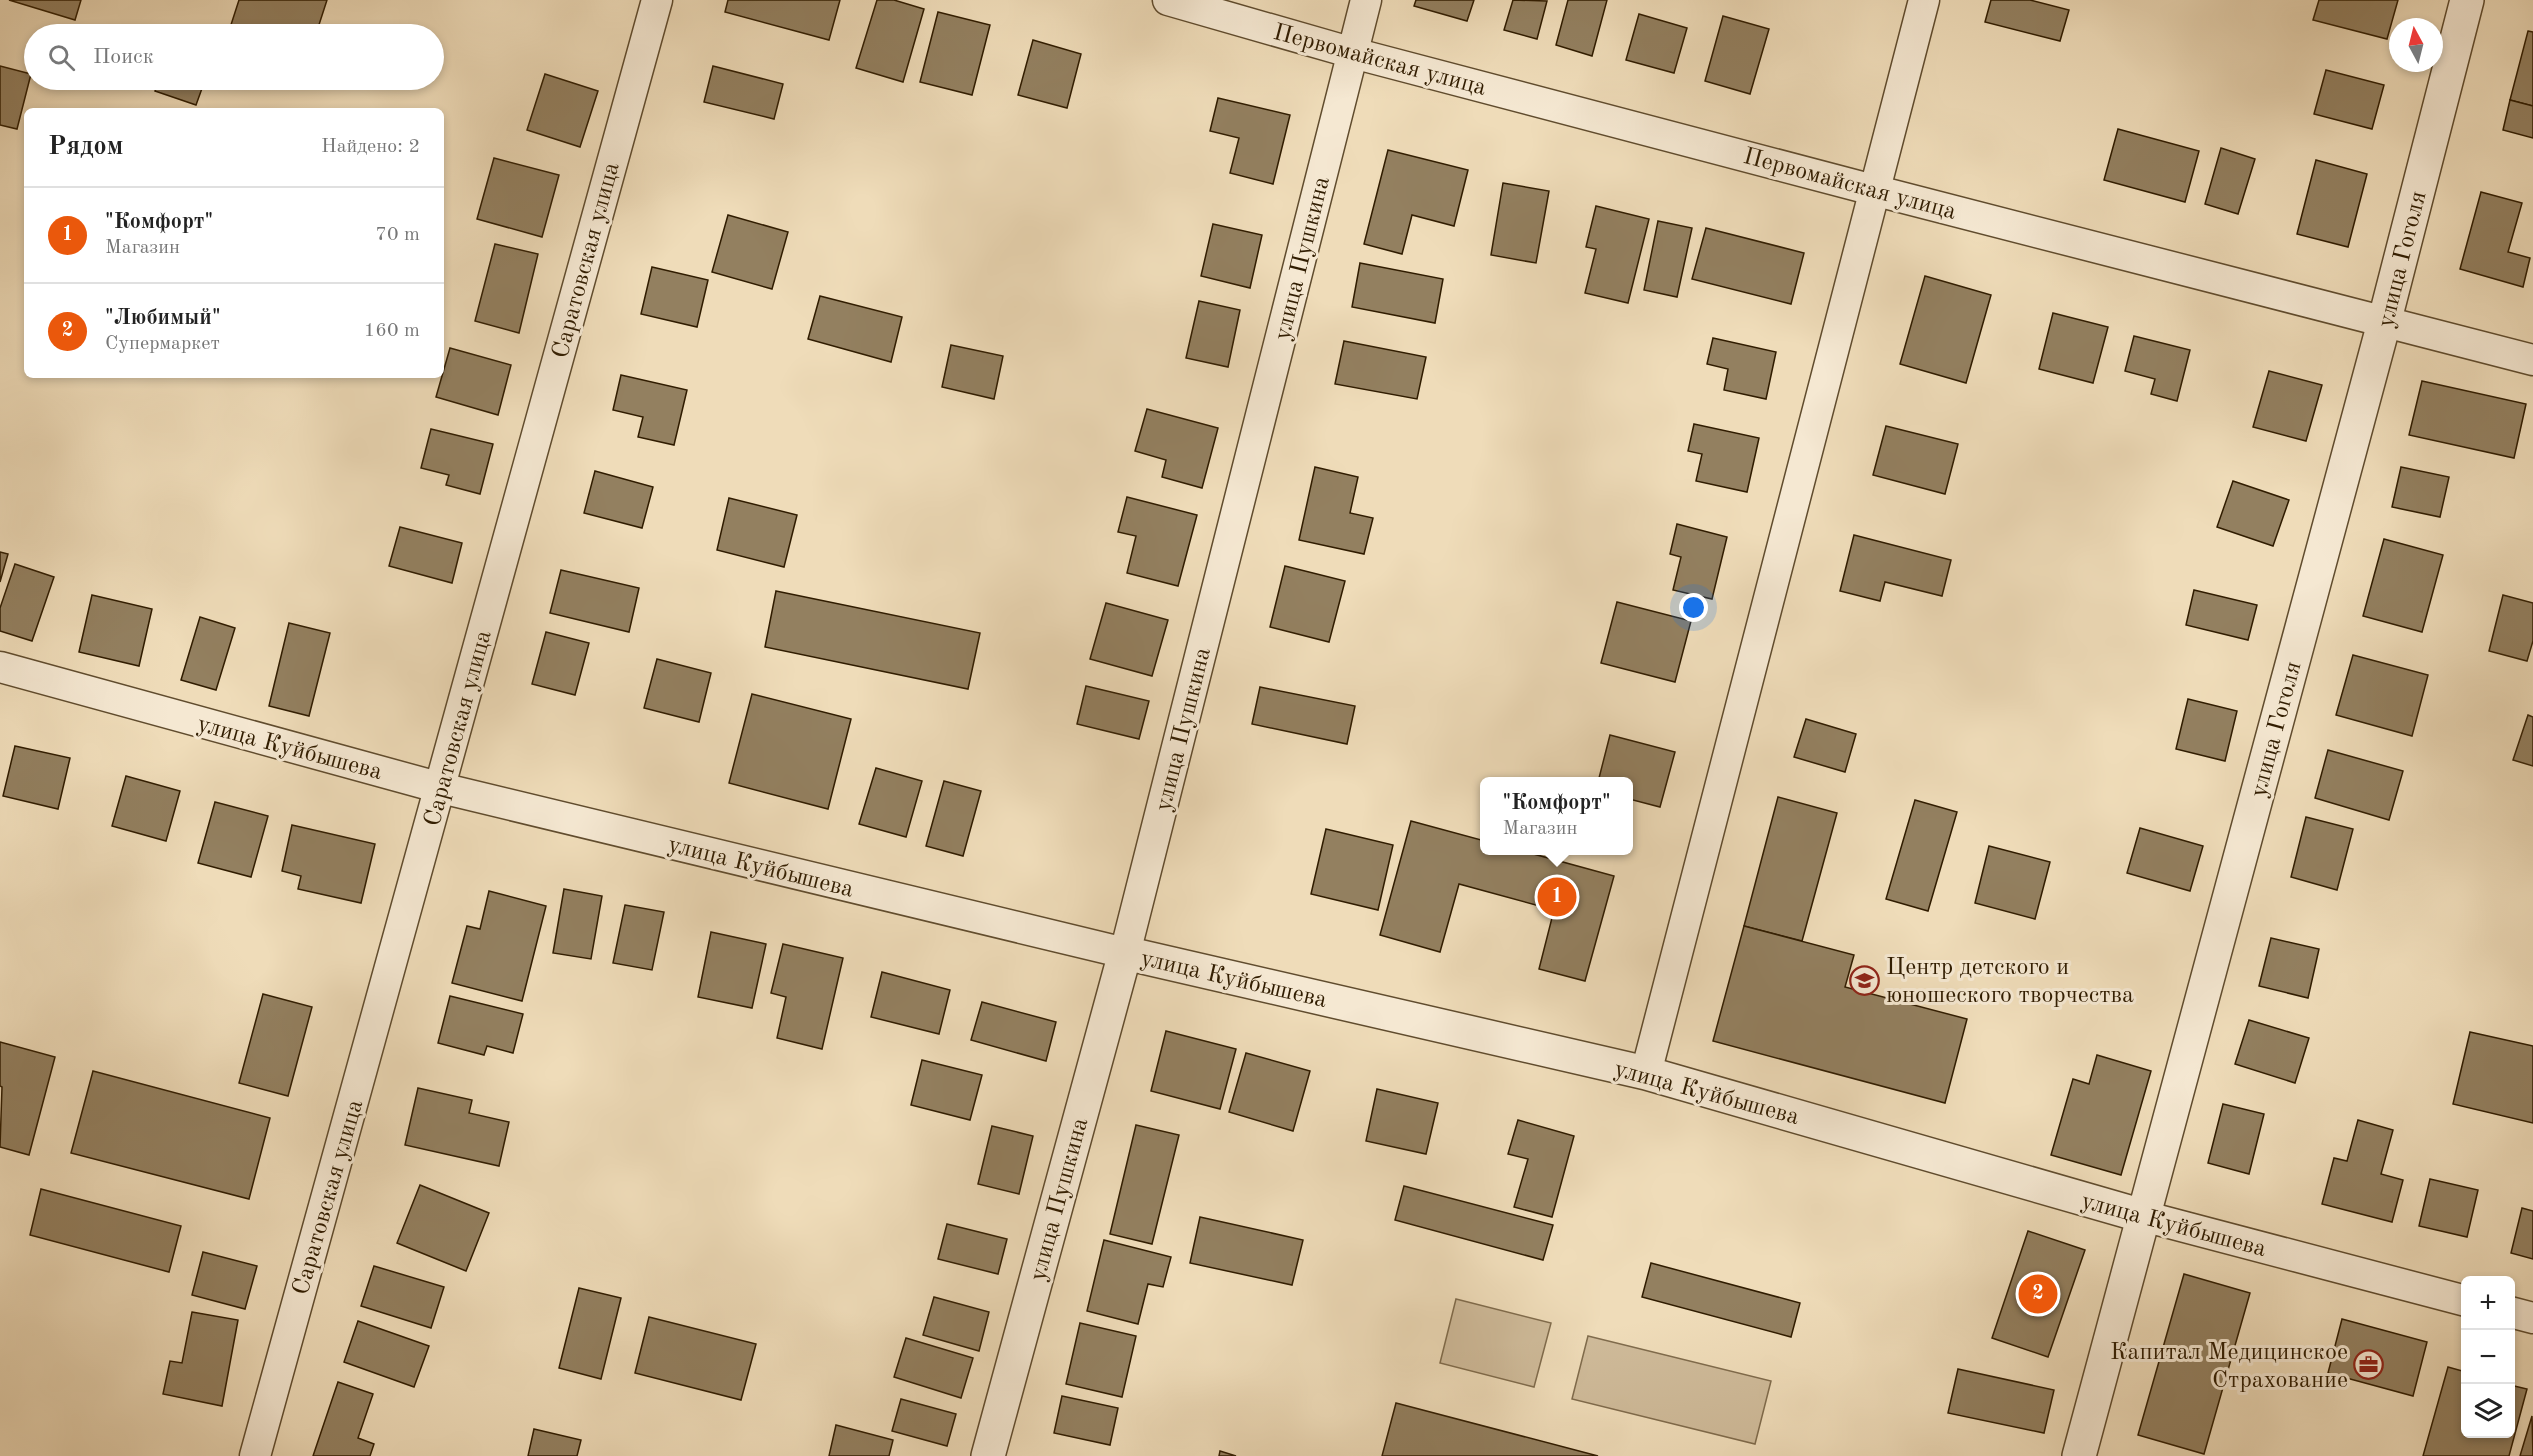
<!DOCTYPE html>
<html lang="ru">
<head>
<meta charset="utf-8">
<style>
  body { margin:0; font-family:"Old Standard TT",serif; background:#f2f2f2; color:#222 }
  .controls { position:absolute; right:18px; bottom:18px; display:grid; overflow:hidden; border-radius:9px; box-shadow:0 3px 9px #0003 }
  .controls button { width:54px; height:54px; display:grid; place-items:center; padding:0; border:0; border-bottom:2px solid #e0e0e0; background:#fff; color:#222; font:30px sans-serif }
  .compass { position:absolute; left:2389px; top:18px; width:54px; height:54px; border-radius:50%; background:#fff; box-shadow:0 3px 9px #0003; rotate:353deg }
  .you { position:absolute; left:1694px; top:608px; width:21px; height:21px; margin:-15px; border:4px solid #fff; border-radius:50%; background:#1a73e8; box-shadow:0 0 0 9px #1a73e833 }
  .badge { display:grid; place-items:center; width:39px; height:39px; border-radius:50%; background:#ea580c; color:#fff; font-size:20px; font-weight:700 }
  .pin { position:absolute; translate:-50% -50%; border:3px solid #fff; box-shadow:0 2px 6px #0006 }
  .popup { position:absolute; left:1480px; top:777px; width:153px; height:78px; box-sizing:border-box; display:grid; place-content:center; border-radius:9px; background:#fff; filter:drop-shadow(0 2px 4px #0005); font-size:20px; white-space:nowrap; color:#767676 }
  .popup b { font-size:22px; color:#222 }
  .popup::after { content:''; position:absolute; left:50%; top:100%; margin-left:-12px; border:12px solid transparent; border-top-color:#fff }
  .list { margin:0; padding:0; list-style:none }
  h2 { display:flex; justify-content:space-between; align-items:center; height:78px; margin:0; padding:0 24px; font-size:26px }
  h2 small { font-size:20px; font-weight:400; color:#767676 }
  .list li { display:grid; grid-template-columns:39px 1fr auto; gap:18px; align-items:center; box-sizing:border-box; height:96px; padding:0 24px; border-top:2px solid #e0e0e0 }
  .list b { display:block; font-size:22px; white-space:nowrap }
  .list p { margin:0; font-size:20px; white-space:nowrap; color:#767676 }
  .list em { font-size:20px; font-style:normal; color:#767676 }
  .icon { flex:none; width:33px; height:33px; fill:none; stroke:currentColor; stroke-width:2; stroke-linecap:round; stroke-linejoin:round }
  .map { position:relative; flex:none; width:2533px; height:1456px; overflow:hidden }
  .search { position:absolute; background:#fff; box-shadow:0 3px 9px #0003; left:24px; top:24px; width:420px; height:66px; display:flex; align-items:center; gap:15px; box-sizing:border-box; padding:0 21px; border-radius:33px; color:#767676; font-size:22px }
  .panel { position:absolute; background:#fff; box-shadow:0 3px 9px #0003; left:24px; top:108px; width:420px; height:270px; border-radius:9px }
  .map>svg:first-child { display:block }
</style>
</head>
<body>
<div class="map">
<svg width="2533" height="1456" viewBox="0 0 2533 1456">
  <rect width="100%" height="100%" fill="#efdcb9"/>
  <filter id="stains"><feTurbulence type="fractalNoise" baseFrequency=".00333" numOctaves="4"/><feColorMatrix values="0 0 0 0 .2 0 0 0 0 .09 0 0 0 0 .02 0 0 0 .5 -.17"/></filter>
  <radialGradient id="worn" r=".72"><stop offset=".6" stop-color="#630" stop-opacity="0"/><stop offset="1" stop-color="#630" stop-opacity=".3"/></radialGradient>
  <g fill="#cfbb9a" stroke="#806c4d" stroke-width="1.5">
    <path d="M1456 1299 1551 1323 1534 1387 1440 1363Z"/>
    <path d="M1588 1336 1771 1381 1755 1444 1572 1399Z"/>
  </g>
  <g fill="#938060" stroke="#301c00" stroke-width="1.5">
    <path d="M9 0H81L75 20Z"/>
    <path d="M239 0H327L316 34H228Z"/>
    <path d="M728 0H840L829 40 725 12Z"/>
    <path d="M877 0H894L924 9 903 82 856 68Z"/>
    <path d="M1416 0H1474L1467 21 1414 6Z"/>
    <path d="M1513 0 1547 1 1537 39 1504 30Z"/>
    <path d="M1568 0H1607L1592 56 1556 45Z"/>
    <path d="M1991 0H2030L2069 10 2060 41 1985 22Z"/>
    <path d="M2319 0H2398L2387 39 2313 20Z"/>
    <path d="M938 12 990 25 972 95 920 82Z"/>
    <path d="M1639 14 1687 28 1674 73 1626 60Z"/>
    <path d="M1723 16 1769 29 1750 94 1705 81Z"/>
    <path d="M2528 31 2533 32V106L2510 100Z"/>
    <path d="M1033 40 1081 54 1067 108 1018 95Z"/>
    <path d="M0 66 31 74 17 129 0 125Z"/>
    <path d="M713 66 783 84 774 119 704 102Z"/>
    <path d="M2326 70 2384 85 2372 129 2314 114Z"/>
    <path d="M545 74 598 91 580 147 527 130Z"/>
    <path d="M159 80H205L196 105 155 91Z"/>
    <path d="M1218 98 1290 115 1273 184 1230 173 1239 138 1210 131Z"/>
    <path d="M2510 100 2533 106V138L2503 130Z"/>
    <path d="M2118 129 2199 151 2185 202 2104 180Z"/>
    <path d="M2221 148 2255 159 2238 214 2205 204Z"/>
    <path d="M1388 150 1468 170 1454 226 1412 215 1402 254 1364 244Z"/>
    <path d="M494 158 559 175 542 237 477 219Z"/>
    <path d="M2316 160 2367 174 2348 247 2297 234Z"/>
    <path d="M1503 183 1549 191 1536 263 1491 255Z"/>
    <path d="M2481 192 2522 203 2508 252 2530 258 2523 287 2460 269Z"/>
    <path d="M1596 206 1649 219 1628 303 1585 293 1596 249 1586 247Z"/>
    <path d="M728 215 788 232 772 289 712 272Z"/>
    <path d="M1658 221 1692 228 1677 297 1644 290Z"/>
    <path d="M1213 224 1262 235 1250 288 1201 276Z"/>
    <path d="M1706 228 1804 253 1791 304 1692 279Z"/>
    <path d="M495 244 538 254 519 333 475 321Z"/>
    <path d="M1360 263 1443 279 1435 323 1352 307Z"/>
    <path d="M652 267 708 280 697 327 641 314Z"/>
    <path d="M1925 276 1991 295 1966 383 1900 364Z"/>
    <path d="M820 296 902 317 891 362 808 339Z"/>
    <path d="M1199 301 1240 310 1228 367 1186 358Z"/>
    <path d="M2053 313 2108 327 2093 383 2039 369Z"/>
    <path d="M2134 336 2190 350 2177 401 2151 394 2155 379 2125 371Z"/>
    <path d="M1713 338 1776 352 1766 399 1724 390 1728 369 1707 364Z"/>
    <path d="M1344 341 1426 357 1417 399 1335 384Z"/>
    <path d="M951 345 1003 356 994 399 942 387Z"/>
    <path d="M450 348 511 365 498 415 436 397Z"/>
    <path d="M2269 371 2322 385 2306 441 2253 427Z"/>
    <path d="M621 375 687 390 674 445 638 437 643 417 613 410Z"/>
    <path d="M2422 381 2526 404 2514 458 2409 435Z"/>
    <path d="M1147 409 1218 428 1202 488 1162 477 1166 460 1135 451Z"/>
    <path d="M1694 424 1759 438 1747 492 1696 481 1702 454 1688 451Z"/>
    <path d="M1886 426 1958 444 1945 494 1873 475Z"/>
    <path d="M431 429 493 444 480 494 446 485 449 475 421 468Z"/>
    <path d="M1315 467 1358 477 1350 513 1373 518 1364 554 1299 540Z"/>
    <path d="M2401 467 2449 477 2440 517 2392 507Z"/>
    <path d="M595 471 653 487 642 528 584 513Z"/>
    <path d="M2233 481 2289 500 2273 546 2217 527Z"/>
    <path d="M1127 497 1197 515 1178 586 1127 573 1136 536 1118 532Z"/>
    <path d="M729 498 797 515 784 567 717 550Z"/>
    <path d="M1677 524 1727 537 1712 599 1673 590 1681 557 1670 554Z"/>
    <path d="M400 527 462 543 452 583 389 566Z"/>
    <path d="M1854 535 1951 560 1942 596 1885 582 1880 601 1840 591Z"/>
    <path d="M2384 539 2443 555 2422 632 2363 616Z"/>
    <path d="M0 552 8 554 0 582Z"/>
    <path d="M15 564 54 577 32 641 0 631V608Z"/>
    <path d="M1285 566 1345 581 1329 642 1270 627Z"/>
    <path d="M561 570 639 588 629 632 550 613Z"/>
    <path d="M2194 590 2257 605 2248 640 2186 625Z"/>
    <path d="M776 591 980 633 968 689 765 647Z"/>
    <path d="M92 595 152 609 139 666 79 652Z"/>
    <path d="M2503 595 2533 603V641L2527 661 2489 651Z"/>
    <path d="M1617 602 1691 621 1675 682 1601 663Z"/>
    <path d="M1106 603 1168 620 1152 676 1090 659Z"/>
    <path d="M200 617 235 628 216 690 181 680Z"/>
    <path d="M289 623 330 633 309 716 269 706Z"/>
    <path d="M546 632 589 643 575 695 532 684Z"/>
    <path d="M2353 655 2428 675 2412 736 2336 715Z"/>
    <path d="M657 659 711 673 699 722 644 708Z"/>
    <path d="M1086 686 1149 701 1139 739 1077 724Z"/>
    <path d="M1260 687 1355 706 1347 744 1252 724Z"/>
    <path d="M752 694 851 719 828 809 729 783Z"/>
    <path d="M2188 699 2237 711 2225 761 2176 749Z"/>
    <path d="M2528 715 2533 717V766L2513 760Z"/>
    <path d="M1806 719 1856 734 1845 772 1794 757Z"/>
    <path d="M1610 735 1675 752 1660 807 1629 799V782H1598Z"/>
    <path d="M15 746 70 758 58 809 3 796Z"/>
    <path d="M2328 750 2403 771 2389 820 2315 798Z"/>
    <path d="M876 768 922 781 906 837 859 824Z"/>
    <path d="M126 776 180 791 166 841 112 826Z"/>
    <path d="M944 781 981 791 963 856 926 846Z"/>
    <path d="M1778 797 1837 813 1802 941 1744 926Z"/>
    <path d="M1915 800 1957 812 1928 911 1886 899Z"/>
    <path d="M215 802 268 816 251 877 198 863Z"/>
    <path d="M2306 817 2353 829 2337 890 2291 877Z"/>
    <path d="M1411 821 1485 841V850H1519L1614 876 1585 981 1539 969 1554 910 1459 884 1440 952 1380 935Z"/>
    <path d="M292 825 375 844 361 903 298 889 301 876 282 871Z"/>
    <path d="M2140 828 2203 846 2190 891 2127 873Z"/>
    <path d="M1326 829 1393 845 1378 910 1311 894Z"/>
    <path d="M1989 846 2050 862 2035 919 1975 903Z"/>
    <path d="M564 889 602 896 591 959 553 953Z"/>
    <path d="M489 891 546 906 522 1001 452 983 467 926 480 929Z"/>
    <path d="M625 905 664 912 652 970 613 963Z"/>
    <path d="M1744 926 1854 955 1845 987 1967 1019 1945 1103 1713 1041Z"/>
    <path d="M711 932 766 944 752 1008 698 997Z"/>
    <path d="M2271 938 2319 949 2308 998 2259 986Z"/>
    <path d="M783 944 843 958 822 1049 777 1038 786 997 771 993Z"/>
    <path d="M882 972 950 990 939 1034 871 1017Z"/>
    <path d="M263 994 312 1007 288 1096 239 1083Z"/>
    <path d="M450 996 523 1014 513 1053 487 1046 484 1055 438 1043Z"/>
    <path d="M982 1002 1056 1022 1046 1061 971 1040Z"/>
    <path d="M2249 1020 2309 1038 2295 1083 2235 1064Z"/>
    <path d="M1166 1031 1236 1049 1220 1109 1151 1091Z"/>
    <path d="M2470 1032 2533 1046V1123L2453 1104Z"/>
    <path d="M0 1042 55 1057 29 1155 0 1147 2 1087 0 1086Z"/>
    <path d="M1246 1053 1310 1071 1293 1131 1229 1112Z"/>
    <path d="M2097 1055 2151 1071 2121 1175 2051 1155 2073 1079 2089 1084Z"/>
    <path d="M922 1060 982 1075 970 1120 911 1105Z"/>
    <path d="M93 1071 270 1118 249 1199 71 1153Z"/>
    <path d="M418 1088 472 1100 469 1113 509 1122 499 1166 405 1145Z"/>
    <path d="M1377 1089 1438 1103 1426 1154 1366 1141Z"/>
    <path d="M2223 1104 2264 1114 2249 1174 2208 1163Z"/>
    <path d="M1518 1120 1574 1136 1552 1217 1514 1207 1528 1159 1508 1154Z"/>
    <path d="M2358 1120 2393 1130 2381 1174 2403 1180 2392 1222 2322 1204 2334 1158 2347 1161Z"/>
    <path d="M1136 1125 1179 1135 1152 1244 1110 1234Z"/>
    <path d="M992 1126 1033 1136 1019 1194 978 1184Z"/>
    <path d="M2430 1179 2478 1190 2467 1237 2419 1226Z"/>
    <path d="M420 1185 489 1213 466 1271 397 1243Z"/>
    <path d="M1404 1186 1553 1225 1543 1260 1395 1220Z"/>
    <path d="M41 1189 181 1226 169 1272 30 1235Z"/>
    <path d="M2522 1208 2533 1211V1259L2511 1253Z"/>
    <path d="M1200 1217 1303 1240 1292 1285 1190 1263Z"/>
    <path d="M947 1224 1007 1239 998 1274 938 1259Z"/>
    <path d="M2028 1231 2085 1250 2048 1357 1992 1338Z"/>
    <path d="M1104 1240 1171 1257 1163 1287 1148 1284 1138 1324 1087 1311Z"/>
    <path d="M203 1252 257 1266 245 1309 192 1295Z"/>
    <path d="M1651 1263 1800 1303 1791 1337 1642 1297Z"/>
    <path d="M374 1266 444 1287 431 1328 361 1306Z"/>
    <path d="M2184 1274 2250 1293 2204 1454 2138 1435Z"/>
    <path d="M579 1288 621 1298 601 1379 559 1368Z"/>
    <path d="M934 1297 989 1312 979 1351 923 1335Z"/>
    <path d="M192 1312 238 1320 222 1406 163 1394 170 1361 182 1363Z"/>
    <path d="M649 1317 756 1344 741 1400 635 1373Z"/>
    <path d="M2342 1319 2427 1342 2413 1396 2328 1373Z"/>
    <path d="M358 1321 429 1346 414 1387 344 1362Z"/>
    <path d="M1080 1323 1136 1336 1122 1397 1066 1384Z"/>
    <path d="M906 1338 973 1358 961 1398 894 1377Z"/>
    <path d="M2448 1367 2466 1372V1434H2510V1385L2527 1389 2509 1456H2423Z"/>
    <path d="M1958 1369 2054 1390 2044 1433 1948 1413Z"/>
    <path d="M338 1382 373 1394 358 1438 374 1444 370 1456H313Z"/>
    <path d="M1062 1396 1118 1408 1110 1445 1054 1433Z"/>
    <path d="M901 1399 956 1414 947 1446 892 1431Z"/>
    <path d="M1396 1403 1598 1456H1382Z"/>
    <path d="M2532 1416 2533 1456H2520Z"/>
    <path d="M836 1425 893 1440 889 1456H829Z"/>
    <path d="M534 1429 581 1440 577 1456H528Z"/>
    <path d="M1220 1451 1236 1456H1219Z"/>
  </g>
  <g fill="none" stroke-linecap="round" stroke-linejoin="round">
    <defs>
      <g id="minor">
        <path d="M1168 0 1353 53 1877 191 2533 360"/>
        <path d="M0 667 441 788 1125 953 1366 0"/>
        <path d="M1646 1073 1924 0"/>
        <path d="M2143 1216 2466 1301"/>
        <path d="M2510 1312 2533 1318"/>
        <path d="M255 1456 657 0"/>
      </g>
      <g id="tertiary">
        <path d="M988 1456 1125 953 1646 1073 2143 1216"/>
        <path d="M2079 1456 2384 323 2467 0"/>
      </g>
    </defs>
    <use href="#minor" stroke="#604c2e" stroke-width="33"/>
    <use href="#tertiary" stroke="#604c2e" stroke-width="36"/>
    <use href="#minor" stroke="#f5e8d2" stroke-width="30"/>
    <use href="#tertiary" stroke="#f5e8d2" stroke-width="33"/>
  </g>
  <defs>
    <symbol id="school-ring" viewBox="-11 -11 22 22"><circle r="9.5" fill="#f5e8d2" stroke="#8f2418" stroke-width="1.5"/><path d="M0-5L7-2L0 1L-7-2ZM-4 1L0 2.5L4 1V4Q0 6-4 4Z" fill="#8f2418"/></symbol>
    <symbol id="office-ring" viewBox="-11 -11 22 22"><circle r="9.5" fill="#f5e8d2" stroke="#8f2418" stroke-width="1.5"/><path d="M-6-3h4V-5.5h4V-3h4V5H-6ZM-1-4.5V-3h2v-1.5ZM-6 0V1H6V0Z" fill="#8f2418"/></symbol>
  </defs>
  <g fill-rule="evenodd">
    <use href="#school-ring" x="1848" y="964" width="33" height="33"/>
    <use href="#office-ring" x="2352" y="1348" width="33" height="33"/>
  </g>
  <g text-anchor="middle" stroke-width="6" stroke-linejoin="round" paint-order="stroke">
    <g font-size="24" fill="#301c00" stroke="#f5e8d2">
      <text transform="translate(1380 59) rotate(15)" y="8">Первомайская улица</text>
      <text transform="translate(1850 183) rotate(15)" y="8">Первомайская улица</text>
      <text transform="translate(1301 258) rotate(-76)" y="8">улица Пушкина</text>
      <text transform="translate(2401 259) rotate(-76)" y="8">улица Гоголя</text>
      <text transform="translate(585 260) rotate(-75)" y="8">Саратовская улица</text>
      <text transform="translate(457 728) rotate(-75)" y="8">Саратовская улица</text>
      <text transform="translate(1182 729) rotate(-76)" y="8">улица Пушкина</text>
      <text transform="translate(2275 729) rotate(-75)" y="8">улица Гоголя</text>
      <text transform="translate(290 747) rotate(15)" y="8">улица Куйбышева</text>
      <text transform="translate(761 866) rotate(14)" y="8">улица Куйбышева</text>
      <text transform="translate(1234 978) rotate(13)" y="8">улица Куйбышева</text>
      <text transform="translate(1707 1092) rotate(15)" y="8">улица Куйбышева</text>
      <text transform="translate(327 1197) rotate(-74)" y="8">Саратовская улица</text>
      <text transform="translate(1058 1199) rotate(-75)" y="8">улица Пушкина</text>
      <text transform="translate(2174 1224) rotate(15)" y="8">улица Куйбышева</text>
    </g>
    <g font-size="24" fill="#301c00" stroke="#f5e8d2" text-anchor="start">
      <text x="1886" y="974">Центр детского и<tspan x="1886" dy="28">юношеского творчества</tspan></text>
      <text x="2348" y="1359" text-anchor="end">Капитал Медицинское<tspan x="2348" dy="28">Страхование</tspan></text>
    </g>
  </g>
  <rect width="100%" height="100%" filter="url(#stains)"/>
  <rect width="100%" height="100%" fill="url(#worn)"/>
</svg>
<div class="controls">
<button>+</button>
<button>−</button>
<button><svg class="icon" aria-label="layers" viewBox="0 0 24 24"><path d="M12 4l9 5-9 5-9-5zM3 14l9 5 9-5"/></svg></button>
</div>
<svg class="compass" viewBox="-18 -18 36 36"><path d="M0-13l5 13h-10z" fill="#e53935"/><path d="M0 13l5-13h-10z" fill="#767676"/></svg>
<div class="you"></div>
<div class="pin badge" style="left:1557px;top:897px">1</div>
<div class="popup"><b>&quot;Комфорт&quot;</b>Магазин</div>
<div class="pin badge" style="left:2038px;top:1294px">2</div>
<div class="search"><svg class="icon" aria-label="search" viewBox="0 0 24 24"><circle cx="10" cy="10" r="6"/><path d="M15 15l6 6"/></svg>Поиск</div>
<section class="panel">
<h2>Рядом<small>Найдено: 2</small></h2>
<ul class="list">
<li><span class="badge">1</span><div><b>&quot;Комфорт&quot;</b><p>Магазин</p></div><em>70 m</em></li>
<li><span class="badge">2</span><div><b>&quot;Любимый&quot;</b><p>Супермаркет</p></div><em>160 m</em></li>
</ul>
</section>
</div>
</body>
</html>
